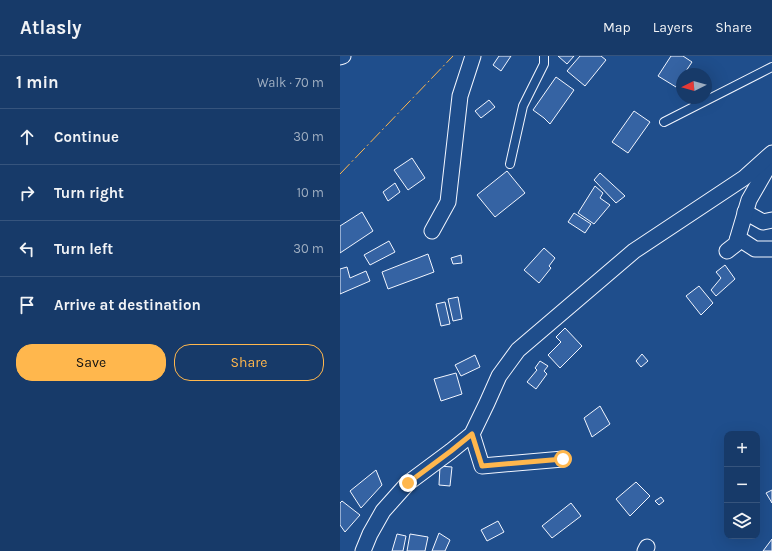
<!DOCTYPE html>
<html lang="en">
<head>
<meta charset="utf-8">
<style>
  body { margin:0; font-family:Karla,sans-serif; background:#244571; color:#f1f3f6 }
  .controls { position:absolute; right:12px; bottom:12px; display:grid; overflow:hidden; border-radius:8px; box-shadow:0 4px 16px #0002 }
  .controls button { width:36px; height:36px; display:grid; place-items:center; padding:0; border:0; border-bottom:1px solid #36547d; background:#173a69; color:#f1f3f6; font:20px sans-serif }
  .compass { position:absolute; left:336px; top:12px; width:36px; height:36px; border-radius:50%; background:#173a69; box-shadow:0 4px 16px #0002; rotate:265deg }
  .stop { position:absolute; width:12px; height:12px; margin:-9px; border:3px solid #ffb74d; border-radius:50%; background:#fff }
  .stop.end { background:#ffb74d; border-color:#fff; box-shadow:0 1px 4px #0008 }
  .list { margin:0; padding:0; list-style:none }
  h2 { display:flex; justify-content:space-between; align-items:center; height:52px; margin:0; padding:0 16px; font-size:17px }
  h2 small { font-size:13px; font-weight:400; color:#9eadc0 }
  .list li { display:grid; grid-template-columns:26px 1fr auto; gap:12px; align-items:center; box-sizing:border-box; height:56px; padding:0 16px; border-top:1px solid #36547d }
  .list b { display:block; font-size:15px; white-space:nowrap }
  .list em { font-size:13px; font-style:normal; color:#9eadc0 }
  .actions { display:flex; gap:8px; padding:12px 16px }
  .actions a { flex:1; padding:9px 0; border:1px solid #ffb74d; border-radius:16px; text-align:center; font-size:14px; color:#ffb74d }
  .actions .main { background:#ffb74d; color:#111 }
  .icon { flex:none; width:22px; height:22px; fill:none; stroke:currentColor; stroke-width:2; stroke-linecap:round; stroke-linejoin:round }
  .map { position:relative; flex:none; width:432px; height:495px; overflow:hidden }
  header { display:flex; align-items:center; gap:24px; box-sizing:border-box; height:56px; padding:0 20px; background:#173a69; border-bottom:1px solid #36547d }
  header strong { font-size:19px }
  nav { display:flex; gap:22px; margin-inline-start:auto; font-size:14px }
  main { display:flex }
  aside { flex:1; background:#173a69 }
  .map>svg:first-child { display:block }
</style>
</head>
<body>
<header>
<strong>Atlasly</strong>
<nav><a>Map</a><a>Layers</a><a>Share</a></nav>
</header>
<main>
<aside>
<h2>1 min<small>Walk · 70 m</small></h2>
<ul class="list">
<li><svg class="icon" aria-label="ahead" viewBox="0 0 24 24"><path d="M12 20V5M6 11l6-6 6 6"/></svg><div><b>Continue</b></div><em>30 m</em></li>
<li><svg class="icon" aria-label="right" viewBox="0 0 24 24"><path d="M7 20v-9h11M14 6l5 5-5 5"/></svg><div><b>Turn right</b></div><em>10 m</em></li>
<li><svg class="icon" aria-label="left" viewBox="0 0 24 24"><path d="M17 20v-9H6M10 6l-5 5 5 5"/></svg><div><b>Turn left</b></div><em>30 m</em></li>
<li><svg class="icon" aria-label="arrive" viewBox="0 0 24 24"><path d="M6 21V4h12l-3 4 3 4H6"/></svg><div><b>Arrive at destination</b></div></li>
</ul>
<div class="actions"><a class="main">Save</a><a>Share</a></div>
</aside>
<div class="map">
<svg width="432" height="495" viewBox="0 0 432 495">
  <rect width="100%" height="100%" fill="#1f4e8c"/>
  <g fill="#3563a3" stroke="#f2f6ff">
    <path d="M159 0H171L161 15 153 9Z"/>
    <path d="M218 0H234L227 8Z"/>
    <path d="M240 0H261L266 4 245 30 227 15Z"/>
    <path d="M331 0H343L352 6 344 18H342V21L336 31 318 20Z"/>
    <path d="M216 21 234 34 210 68 204 62 193 54Z"/>
    <path d="M149 44 155 51 141 62 135 55Z"/>
    <path d="M294 55 310 66 288 97 272 86Z"/>
    <path d="M72 102 85 122 68 134 54 114Z"/>
    <path d="M167 115 185 137 155 161 137 139Z"/>
    <path d="M260 117 285 140 276 147 254 124Z"/>
    <path d="M55 127 60 136 48 145 43 136Z"/>
    <path d="M255 130 263 137 260 142 270 149 254 168 238 157Z"/>
    <path d="M22 156 33 175 0 197V170Z"/>
    <path d="M234 157 251 168 245 177 228 166Z"/>
    <path d="M49 185 55 196 30 209 24 199Z"/>
    <path d="M204 192 215 202 209 210 211 212 199 227 184 214Z"/>
    <path d="M88 198 94 216 48 233 42 216Z"/>
    <path d="M121 199 122 207 113 208 111 202Z"/>
    <path d="M385 209 395 223 376 240 371 234 381 222 376 216Z"/>
    <path d="M7 211 10 222 26 215 30 225 0 238V213Z"/>
    <path d="M359 230 373 247 361 259 346 240Z"/>
    <path d="M118 241 122 263 113 265 108 243Z"/>
    <path d="M105 246 110 268 101 270 96 248Z"/>
    <path d="M225 272 242 290 220 312 208 299 221 286 216 281Z"/>
    <path d="M302 298 308 305 301 311 296 305Z"/>
    <path d="M135 299 140 311 121 320 115 309Z"/>
    <path d="M200 305 208 310 204 315 207 318 196 333 187 326 197 314 195 312Z"/>
    <path d="M116 317 122 338 101 345 94 323Z"/>
    <path d="M260 350 270 368 252 381 244 362Z"/>
    <path d="M100 410 112 411 110 430 99 429Z"/>
    <path d="M36 414 42 429 21 452 10 435Z"/>
    <path d="M296 426 310 440 290 460 276 443Z"/>
    <path d="M432 434V447L426 437Z"/>
    <path d="M321 441 324 445 319 449 315 445Z"/>
    <path d="M2 445 20 459 5 476 0 469V447Z"/>
    <path d="M231 447 241 460 212 482 202 470Z"/>
    <path d="M158 465 164 476 147 485 141 474Z"/>
    <path d="M99 477 110 484 105 495H92Z"/>
    <path d="M57 478 66 480 63 495H52Z"/>
    <path d="M70 478 88 481 85 495H67Z"/>
    <path d="M432 483V495H423Z"/>
  </g>
  <g fill="none" stroke-linecap="round" stroke-linejoin="round">
    <defs>
      <g id="lane">
        <path d="M324 66 432 11"/>
        <path d="M170 108 183 50 204 8V0"/>
      </g>
      <g id="street">
        <path d="M0 1 3 0"/>
        <path d="M405 156 423 166 432 164"/>
        <path d="M92 175 108 146 120 40 133 0"/>
        <path d="M398 182 415 193H432"/>
        <path d="M387 195 396 188 409 144 432 104"/>
        <path d="M132 378 142 410 223 403"/>
        <path d="M23 495 30 478 43 455 68 427 111 395 132 378 147 347 159 320 178 294 294 195 404 122 432 97"/>
        <path d="M305 495 307 491"/>
      </g>
    </defs>
    <use href="#lane" stroke="#f2f6ff" stroke-width="10"/>
    <use href="#street" stroke="#f2f6ff" stroke-width="17"/>
    <use href="#lane" stroke="#1f4e8c" stroke-width="8"/>
    <use href="#street" stroke="#1f4e8c" stroke-width="15"/>
    <path stroke="#ffb74d" stroke-width="1" stroke-dasharray="14 3 2 3" stroke-linecap="butt" d="M0 118 113 0"/>
  </g>
  <g fill="none" stroke-linecap="round" stroke-linejoin="round">
    <path stroke="#ffb74d" stroke-width="5" d="M68 427 111 395 132 378 142 410 223 403"/>
  </g>
</svg>
<div class="controls">
<button>+</button>
<button>−</button>
<button><svg class="icon" aria-label="layers" viewBox="0 0 24 24"><path d="M12 4l9 5-9 5-9-5zM3 14l9 5 9-5"/></svg></button>
</div>
<svg class="compass" viewBox="-18 -18 36 36"><path d="M0-13l5 13h-10z" fill="#e53935"/><path d="M0 13l5-13h-10z" fill="#9eadc0"/></svg>
<div class="stop" style="left:223px;top:403px"></div>
<div class="stop end" style="left:68px;top:427px"></div>
</div>
</main>
</body>
</html>
